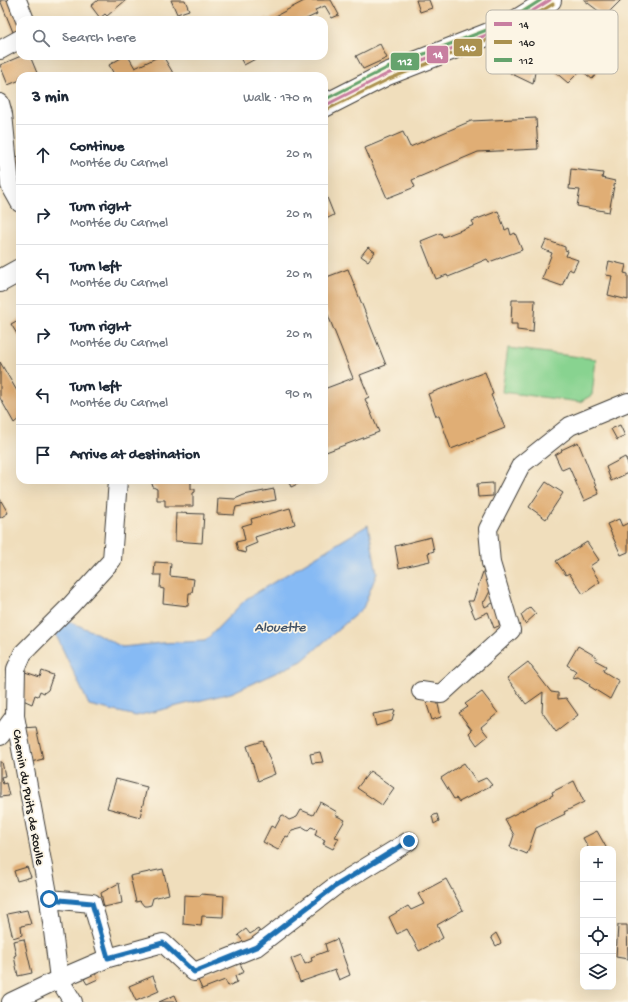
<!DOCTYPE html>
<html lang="en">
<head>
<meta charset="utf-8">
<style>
  body { margin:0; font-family:"Gochi Hand",sans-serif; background:#f6f6f7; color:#1f2937 }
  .controls { position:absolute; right:12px; bottom:12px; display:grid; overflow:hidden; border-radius:8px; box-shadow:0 4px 16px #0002 }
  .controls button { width:36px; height:36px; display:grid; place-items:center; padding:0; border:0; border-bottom:1px solid #e0e1e3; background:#fff; color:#1f2937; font:20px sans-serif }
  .stop { position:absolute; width:12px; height:12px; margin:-9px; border:3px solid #1f6fb2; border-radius:50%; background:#fff }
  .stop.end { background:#1f6fb2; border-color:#fff; box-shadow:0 1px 4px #0008 }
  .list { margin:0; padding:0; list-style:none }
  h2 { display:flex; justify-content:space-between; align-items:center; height:52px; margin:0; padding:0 16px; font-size:17px }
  h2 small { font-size:13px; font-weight:400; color:#747a83 }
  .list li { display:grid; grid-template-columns:26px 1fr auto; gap:12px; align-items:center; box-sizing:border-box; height:60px; padding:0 16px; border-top:1px solid #e0e1e3 }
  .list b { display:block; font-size:15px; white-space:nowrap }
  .list p { margin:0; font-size:13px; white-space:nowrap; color:#747a83 }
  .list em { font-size:13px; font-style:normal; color:#747a83 }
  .icon { flex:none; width:22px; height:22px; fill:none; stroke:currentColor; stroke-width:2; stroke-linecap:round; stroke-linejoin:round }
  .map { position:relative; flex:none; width:628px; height:1002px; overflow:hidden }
  .search { position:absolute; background:#fff; box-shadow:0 4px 16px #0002; left:16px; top:16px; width:312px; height:44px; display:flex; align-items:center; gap:10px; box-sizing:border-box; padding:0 14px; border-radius:12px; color:#747a83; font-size:15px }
  .panel { position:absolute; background:#fff; box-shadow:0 4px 16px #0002; left:16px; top:72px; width:312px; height:412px; border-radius:12px }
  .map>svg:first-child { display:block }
</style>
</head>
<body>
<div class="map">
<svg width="628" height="1002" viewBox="0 0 628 1002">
  <rect width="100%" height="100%" fill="#fcf5e5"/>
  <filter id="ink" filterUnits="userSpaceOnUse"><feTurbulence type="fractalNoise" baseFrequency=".025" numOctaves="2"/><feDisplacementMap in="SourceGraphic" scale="8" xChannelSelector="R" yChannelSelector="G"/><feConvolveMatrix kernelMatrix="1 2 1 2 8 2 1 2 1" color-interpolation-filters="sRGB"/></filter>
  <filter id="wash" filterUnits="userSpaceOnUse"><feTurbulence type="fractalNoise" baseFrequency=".012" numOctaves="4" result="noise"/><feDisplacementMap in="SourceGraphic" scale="16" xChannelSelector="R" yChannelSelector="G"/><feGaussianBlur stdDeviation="0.9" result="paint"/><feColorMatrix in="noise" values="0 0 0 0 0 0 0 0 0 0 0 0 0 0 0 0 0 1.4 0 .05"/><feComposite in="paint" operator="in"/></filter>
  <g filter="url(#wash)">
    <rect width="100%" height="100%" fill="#f0debc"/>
    <path fill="#88d390" stroke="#527856" d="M508 348 596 359 592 395 580 402 502 392Z"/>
    <path fill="#86baf4" stroke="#516b88" d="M368 525 377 573 363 608 302 661 231 693 136 716 89 705 56 635 66 620 96 633 122 647 161 643 205 641 246 599Z"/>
    <g id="blocks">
      <g fill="#e0ae74">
        <path d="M0 0H14L20 20V34L15 37Z"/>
        <path d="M98 0H126L107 16 105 14 100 18 91 6Z"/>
        <path d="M171 0H185L189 10 177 14Z"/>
        <path d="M306 0H331L339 15 332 18 325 6 315 10 317 14 304 20H262L267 17 268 20Z"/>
        <path d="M416 0H429L432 8 420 12Z"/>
        <path d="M584 0H621L605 16Z"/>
        <path d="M380 44 387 58 363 69 356 56Z"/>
        <path d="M574 49 588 62 590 59 601 69 592 79 581 70 568 83 554 71Z"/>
        <path d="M21 56H30L37 73 30 76H20V80L8 85 0 65Z"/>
        <path d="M120 56H128L135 68 160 56H163L173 73 168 76H115L109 65 121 58Z"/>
        <path d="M239 56H261L244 65Z"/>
        <path d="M518 63 523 67 524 64 536 66 533 84 510 73Z"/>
        <path d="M536 118 538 149 478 152 412 180 415 187 387 198 365 148 403 132 410 147 471 121Z"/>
        <path d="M20 155V188L16 180 15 158Z"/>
        <path d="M571 169 603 173 602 178 615 181 609 212 577 206 580 190 569 189Z"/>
        <path d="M324 190 334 215 324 220Z"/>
        <path d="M498 211 505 230 509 228 511 235 515 233 522 250 489 262 487 259 473 265V267L448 277 447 275 436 279 421 241 441 233 443 237 474 225 472 221Z"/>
        <path d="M546 240 565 247V250L568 251 566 256 578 260 573 271 569 269 562 286 542 279 552 253 542 249Z"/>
        <path d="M368 247 375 252 368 261 361 256Z"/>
        <path d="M609 261 626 265 624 273 628 274V300L608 295 612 276 606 275Z"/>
        <path d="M348 269 386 365 360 375 369 397 365 399 379 432 326 452 324 447V389L353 378 324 305V278Z"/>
        <path d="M512 300H535L533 332 517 330V324H511Z"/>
        <path d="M20 319V339L11 324Z"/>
        <path d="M0 362 20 396V418L14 423 0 398Z"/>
        <path d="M485 372 493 394 491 395 505 428 451 449 439 416H436L428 394Z"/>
        <path d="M620 425 625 436 617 440 611 429Z"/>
        <path d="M578 442 599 494 584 501 569 467 562 470 555 455 562 451 561 450Z"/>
        <path d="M625 457 628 463V473L611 481 606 467Z"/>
        <path d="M153 480H191V489H195V492L193 493V506H165V500H157V489L153 487 152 484Z"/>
        <path d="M288 480H306L291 487Z"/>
        <path d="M546 482 563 493 546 519 529 507Z"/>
        <path d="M493 483V496L478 497 477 484Z"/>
        <path d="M274 489 276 500 236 507 234 515 217 514 218 498 235 499 244 495Z"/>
        <path d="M0 499 8 513 0 518Z"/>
        <path d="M290 508 295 524 255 537 257 543 245 548 246 553 238 551 236 542 245 540 242 526 252 523 251 519Z"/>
        <path d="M176 513 204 514 202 543 175 541Z"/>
        <path d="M619 519 622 526 628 523V552L621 555 607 524Z"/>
        <path d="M431 537 434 551 428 553 430 561 399 568 395 546Z"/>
        <path d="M587 542 599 560 590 566 600 582 583 594 569 573 566 575 556 561Z"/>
        <path d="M155 562 171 563 170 576 194 579 192 593H189L188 606 163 603 164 589 160 588 161 575H154Z"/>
        <path d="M484 569 490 591 485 601 483 602 485 607 495 602 503 624 494 628 488 612 475 618 468 601H473Z"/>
        <path d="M530 607 536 614 525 624 521 615Z"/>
        <path d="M578 646 597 657 595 660 606 666 603 671 619 681 610 699 589 686 590 684 578 677 573 678V676L576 671 567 665Z"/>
        <path d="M528 662 551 692 558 693V699L566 698 578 715 556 732 542 712 543 692 526 704 507 678Z"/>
        <path d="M42 671 53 675 48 690 44 693 40 691 38 696 35 695 32 704 23 700 25 672 40 677Z"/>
        <path d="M482 692 498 713 481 727 488 736 477 745 469 733 472 730 459 713 468 707 465 704Z"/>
        <path d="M425 699 437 700 441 717 432 720Z"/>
        <path d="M395 710 392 721 376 726 373 714Z"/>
        <path d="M36 727 43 759 31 762 23 728Z"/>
        <path d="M263 741 275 774 258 781 247 746Z"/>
        <path d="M320 752 323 762 312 763 310 754Z"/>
        <path d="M0 762H2L5 776 1 777 3 784 6 783 9 796 0 797Z"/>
        <path d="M464 763 477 782 486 778 492 785 459 802 456 798 454 799 441 778Z"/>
        <path d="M370 771 394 788 382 805 357 788Z"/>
        <path d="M116 779 147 787 140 817 107 808Z"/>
        <path d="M574 781 584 802 564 812 565 814 536 828 527 854 510 847 514 835 505 819 553 795 552 792Z"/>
        <path d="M320 802 337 812 335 815 345 820 335 837 339 838 333 849 323 844 325 840 315 835 317 829 311 827 308 830 303 827 292 830 288 837 286 836 278 850 263 842 271 826 275 828 282 815 289 820 297 817 301 810 313 815Z"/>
        <path d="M437 814 439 821 434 824 432 816Z"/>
        <path d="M597 831 607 849H589L583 838Z"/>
        <path d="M27 867 31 877 17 881 14 871Z"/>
        <path d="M163 869 169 894 153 898 151 905 147 906H144L140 901 136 902 130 876Z"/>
        <path d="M446 879 463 910 437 925 443 938 419 951 407 929 397 934 389 917 408 906 411 910 424 904 418 894Z"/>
        <path d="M119 883 122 903 104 907 101 893Z"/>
        <path d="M201 894 224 896 223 917 202 916 201 926 183 924 184 895 200 896Z"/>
        <path d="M27 910 31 924 21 926 22 935 13 938 7 914Z"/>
        <path d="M618 925H627L628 959 616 957Z"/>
        <path d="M246 929 250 934 258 929 263 936 247 946 238 935Z"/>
        <path d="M496 933 501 943 496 946 491 937Z"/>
        <path d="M24 939 32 973 18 976 14 956 16 955 13 941Z"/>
        <path d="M337 939 350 975 339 980 335 970 300 982 291 959 301 955 305 964 312 961 311 957 327 951 325 944Z"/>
        <path d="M239 961 244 972 235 976 237 982 228 986 225 980 202 989 197 978Z"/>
        <path d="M95 973 98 979 87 984 84 979Z"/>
        <path d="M153 976 159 991 136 1001 129 986Z"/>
        <path d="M175 995 178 1002H159Z"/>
      </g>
    </g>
  </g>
  <g filter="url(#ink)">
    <use href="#blocks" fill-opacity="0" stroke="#3c3934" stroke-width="1"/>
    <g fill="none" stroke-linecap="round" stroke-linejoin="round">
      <defs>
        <g id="minor">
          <path d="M17 0 25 20"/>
          <path d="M0 50 20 39"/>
          <path d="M0 103 3 114 10 185 20 203"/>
          <path d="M421 691 441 694 511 630 491 563 488 529 521 465 570 426 628 402"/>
          <path d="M0 736 15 716"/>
          <path d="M49 899 92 903 108 958"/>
          <path d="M11 1002 59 979 108 958 163 943 194 972 256 947 334 887 409 841"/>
          <path d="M73 1002 59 979 49 899 15 716 16 669 23 653 70 606 112 560 118 480"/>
        </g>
        <g id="major">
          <path d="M324 106 387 74 507 27 550 0"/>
          <path d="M0 281 20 270"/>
        </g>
      </defs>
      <use href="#minor" stroke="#3c3934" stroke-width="20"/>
      <use href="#major" stroke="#3c3934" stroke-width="24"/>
      <use href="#minor" stroke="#fff" stroke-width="18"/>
      <use href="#major" stroke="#fff" stroke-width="22"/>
      <defs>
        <path id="bus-1" d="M324 106 387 74 507 27 550 0"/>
        <path id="bus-2" d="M326 110 389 79 509 31 553 4"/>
        <path id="bus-3" d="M324 100 385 69 505 23 541 0"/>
      </defs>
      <use href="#bus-1" stroke="#fcf5e5" stroke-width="6"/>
      <use href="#bus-2" stroke="#fcf5e5" stroke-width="6"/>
      <use href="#bus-3" stroke="#fcf5e5" stroke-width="6"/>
      <use href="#bus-1" stroke="#c87ea0" stroke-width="3"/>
      <use href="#bus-2" stroke="#aa914f" stroke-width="3"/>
      <use href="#bus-3" stroke="#65a36d" stroke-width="3"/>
    </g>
  </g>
  <g fill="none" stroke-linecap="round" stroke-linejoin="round" filter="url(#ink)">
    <path stroke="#1f6fb2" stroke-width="5" d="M49 899 92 903 108 958 163 943 194 972 256 947 334 887 409 841"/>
  </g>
  <g text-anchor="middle" stroke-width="3.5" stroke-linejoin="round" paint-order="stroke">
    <g font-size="13" fill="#1c1c1c" stroke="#fcf5e5">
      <text transform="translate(30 797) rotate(80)" y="5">Chemin du Puits de Roulle</text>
    </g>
    <g font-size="14" font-style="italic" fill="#415368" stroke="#fcf5e5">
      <text x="280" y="631">Alouette</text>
    </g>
  </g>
  <rect x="486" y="10" width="132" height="64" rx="6" fill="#fcf5e5" stroke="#b9b4a9" stroke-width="1"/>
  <rect x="494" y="22" width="18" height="4" fill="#c87ea0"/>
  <rect x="494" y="40" width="18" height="4" fill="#aa914f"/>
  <rect x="494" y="58" width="18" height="4" fill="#65a36d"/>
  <g font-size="11" fill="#1c1c1c">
    <text x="519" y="28">14</text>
    <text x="519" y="46">140</text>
    <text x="519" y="64">112</text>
  </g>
  <g stroke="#fcf5e5" stroke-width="1.5">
    <rect x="453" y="38" width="30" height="19" rx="4" fill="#aa914f"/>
    <rect x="426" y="45" width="23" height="19" rx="4" fill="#c87ea0"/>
    <rect x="390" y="52" width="30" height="19" rx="4" fill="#65a36d"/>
  </g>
  <g font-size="11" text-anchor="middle" font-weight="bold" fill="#fff">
    <text x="468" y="51">140</text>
    <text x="438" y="58">14</text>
    <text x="405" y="65">112</text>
  </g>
</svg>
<div class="controls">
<button>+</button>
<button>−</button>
<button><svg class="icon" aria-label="locate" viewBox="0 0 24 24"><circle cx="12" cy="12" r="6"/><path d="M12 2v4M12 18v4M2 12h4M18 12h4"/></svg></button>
<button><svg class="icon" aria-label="layers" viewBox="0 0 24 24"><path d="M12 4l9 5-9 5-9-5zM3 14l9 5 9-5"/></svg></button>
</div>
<div class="stop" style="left:49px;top:899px"></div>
<div class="stop end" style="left:409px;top:841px"></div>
<div class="search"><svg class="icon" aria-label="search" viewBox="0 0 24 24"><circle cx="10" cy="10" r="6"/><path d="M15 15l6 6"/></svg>Search here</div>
<section class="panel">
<h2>3 min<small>Walk · 170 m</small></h2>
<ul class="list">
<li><svg class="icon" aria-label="ahead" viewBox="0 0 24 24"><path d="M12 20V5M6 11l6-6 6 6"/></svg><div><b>Continue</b><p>Montée du Carmel</p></div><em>20 m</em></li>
<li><svg class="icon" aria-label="right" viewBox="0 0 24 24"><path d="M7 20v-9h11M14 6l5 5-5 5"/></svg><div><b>Turn right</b><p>Montée du Carmel</p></div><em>20 m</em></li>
<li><svg class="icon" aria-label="left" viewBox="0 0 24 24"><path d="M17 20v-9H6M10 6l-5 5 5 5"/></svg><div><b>Turn left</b><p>Montée du Carmel</p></div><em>20 m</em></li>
<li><svg class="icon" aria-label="right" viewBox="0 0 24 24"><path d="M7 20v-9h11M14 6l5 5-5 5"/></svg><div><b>Turn right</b><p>Montée du Carmel</p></div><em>20 m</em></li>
<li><svg class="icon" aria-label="left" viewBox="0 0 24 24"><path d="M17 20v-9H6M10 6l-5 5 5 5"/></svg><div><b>Turn left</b><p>Montée du Carmel</p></div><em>90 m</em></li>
<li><svg class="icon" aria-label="arrive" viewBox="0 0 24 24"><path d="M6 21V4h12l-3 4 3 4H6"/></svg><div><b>Arrive at destination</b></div></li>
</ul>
</section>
</div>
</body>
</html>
